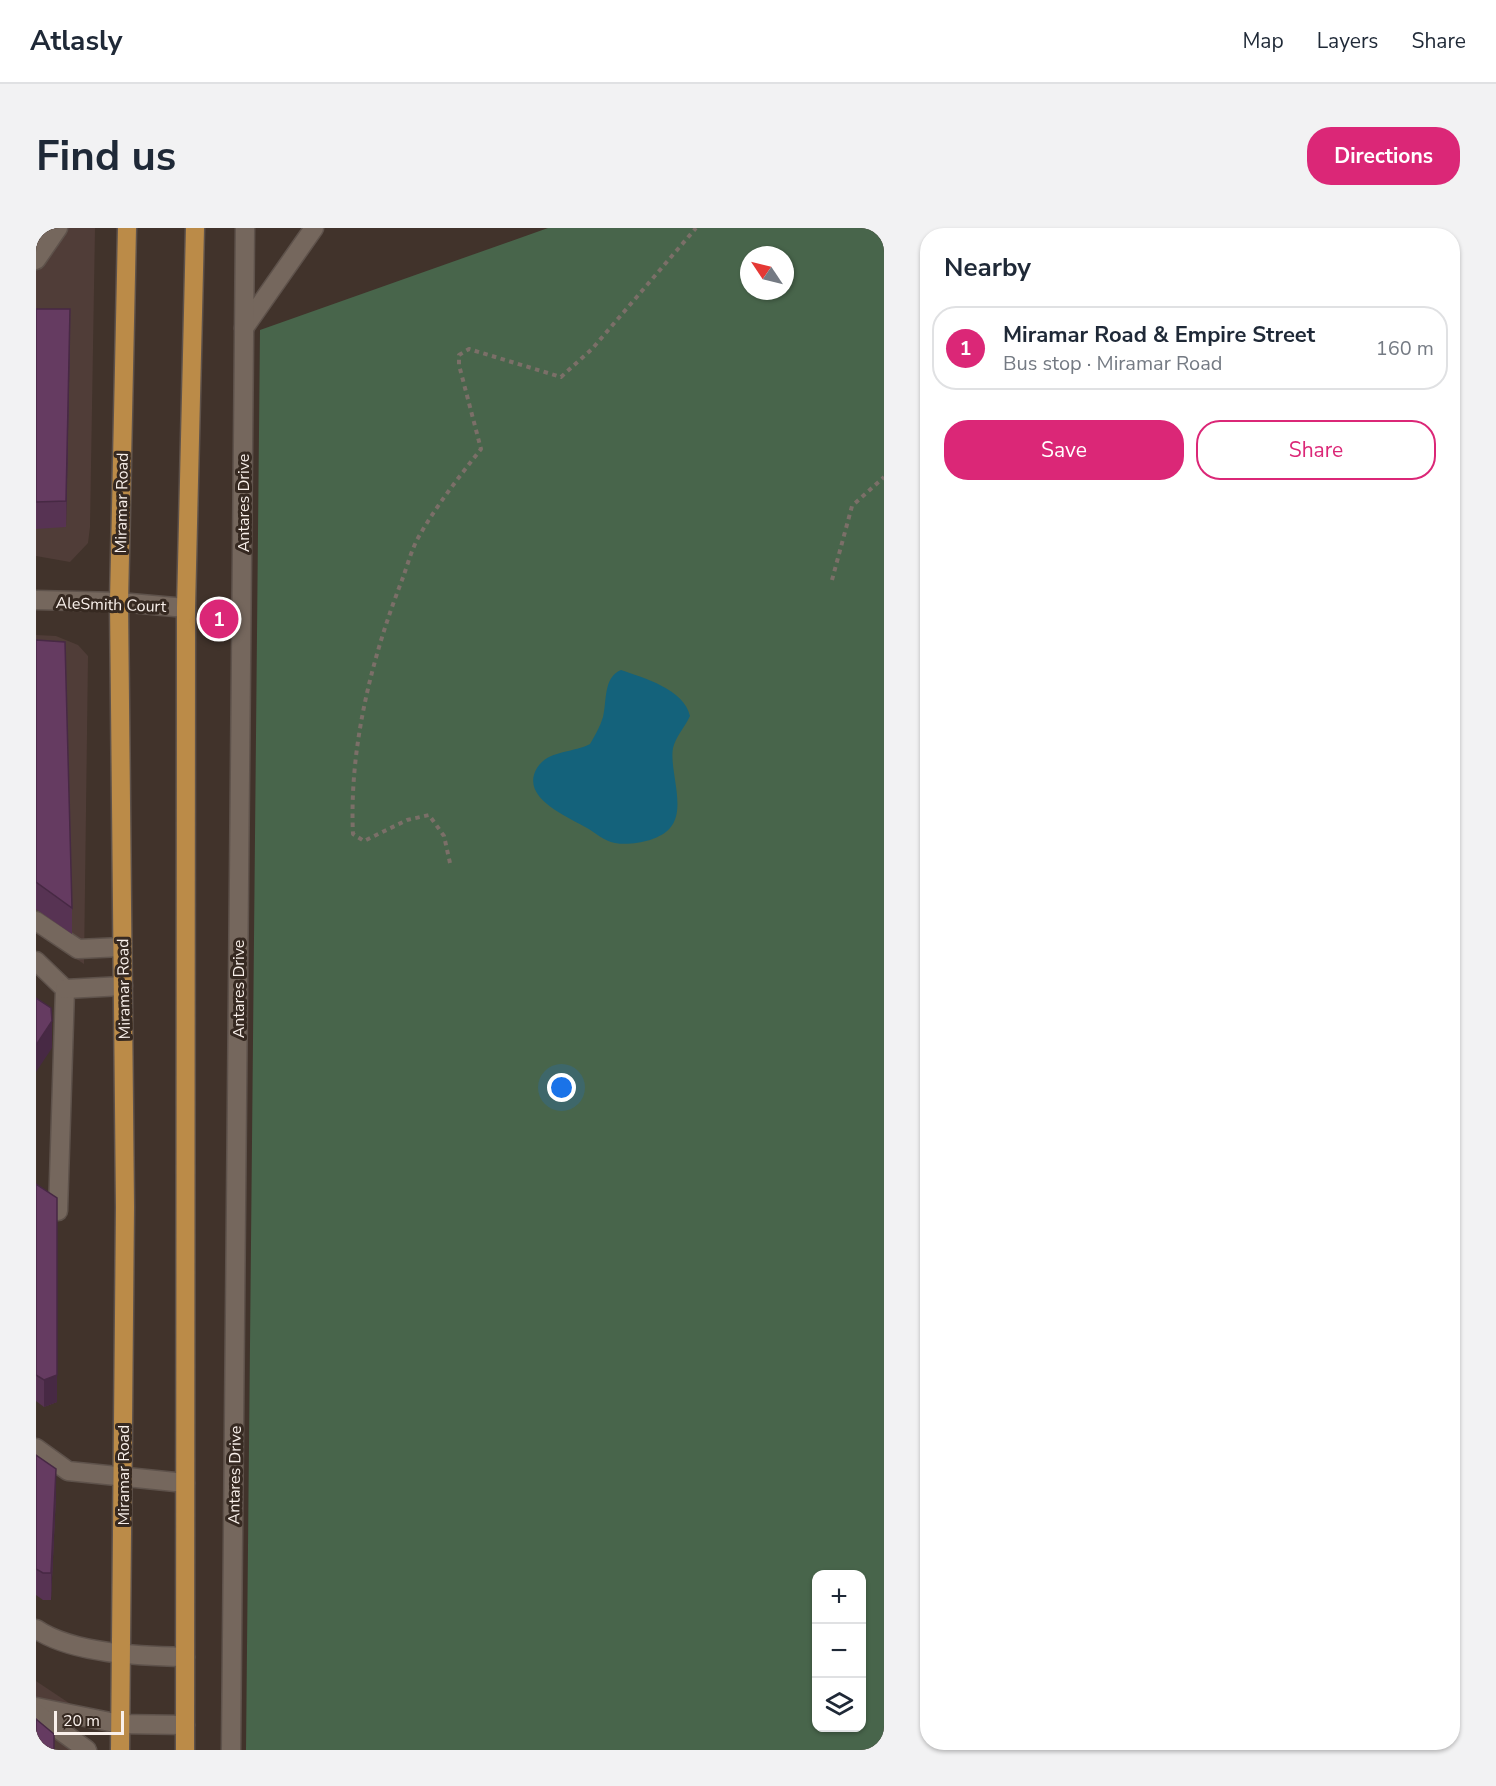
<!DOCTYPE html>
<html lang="en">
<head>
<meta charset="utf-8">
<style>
  body { margin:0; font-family:"Nunito Sans",sans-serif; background:#f2f2f3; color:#1f2937 }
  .controls { position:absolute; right:18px; bottom:18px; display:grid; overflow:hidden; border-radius:12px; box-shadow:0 2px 4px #0004 }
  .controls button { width:54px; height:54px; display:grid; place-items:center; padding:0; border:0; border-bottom:2px solid #e0e1e3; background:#fff; color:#1f2937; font:30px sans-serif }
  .compass { position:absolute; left:704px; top:18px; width:54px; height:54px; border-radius:50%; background:#fff; box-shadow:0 2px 4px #0004; rotate:305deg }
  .scale { position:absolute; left:18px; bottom:15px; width:70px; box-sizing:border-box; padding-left:6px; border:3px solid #f9f0eb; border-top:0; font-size:16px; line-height:21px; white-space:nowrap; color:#f9f0eb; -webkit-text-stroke:4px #362921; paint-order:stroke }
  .you { position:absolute; left:526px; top:860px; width:21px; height:21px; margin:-15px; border:4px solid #fff; border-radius:50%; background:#1a73e8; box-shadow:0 0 0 9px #1a73e833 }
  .badge { display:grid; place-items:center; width:39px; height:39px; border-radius:50%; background:#db2777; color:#fff; font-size:20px; font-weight:700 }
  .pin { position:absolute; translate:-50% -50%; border:3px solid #fff; box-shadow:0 2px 6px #0006 }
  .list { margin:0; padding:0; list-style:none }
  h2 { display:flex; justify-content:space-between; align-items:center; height:78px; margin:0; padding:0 24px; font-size:26px }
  h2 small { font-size:20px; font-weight:400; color:#747a83 }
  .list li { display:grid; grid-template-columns:39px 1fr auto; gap:18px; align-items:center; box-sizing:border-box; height:84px; margin:0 12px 12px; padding:0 12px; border:2px solid #e0e1e3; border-radius:24px }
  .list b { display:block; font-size:22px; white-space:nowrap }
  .list p { margin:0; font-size:20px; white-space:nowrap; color:#747a83 }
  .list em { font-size:20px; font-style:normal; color:#747a83 }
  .actions { display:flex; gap:12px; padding:18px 24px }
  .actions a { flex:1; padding:14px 0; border:2px solid #db2777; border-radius:24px; text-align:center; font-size:21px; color:#db2777 }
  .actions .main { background:#db2777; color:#fff }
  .icon { flex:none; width:33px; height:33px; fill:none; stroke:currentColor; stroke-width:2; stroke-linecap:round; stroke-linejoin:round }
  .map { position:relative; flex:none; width:848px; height:1522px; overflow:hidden; border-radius:24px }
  header { display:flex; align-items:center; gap:36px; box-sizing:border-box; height:84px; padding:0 30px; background:#fff; border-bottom:2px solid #e0e1e3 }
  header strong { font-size:28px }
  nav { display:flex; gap:33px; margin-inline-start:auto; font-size:21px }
  .intro { display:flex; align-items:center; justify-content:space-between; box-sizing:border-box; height:144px; padding:0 36px }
  h1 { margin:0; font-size:42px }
  .button { padding:15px 27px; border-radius:24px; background:#db2777; color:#fff; font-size:21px; font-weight:700 }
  main { display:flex; gap:36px; padding:0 36px }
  aside { flex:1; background:#fff; border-radius:24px; box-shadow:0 2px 4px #0004 }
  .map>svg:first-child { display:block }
</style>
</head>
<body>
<header>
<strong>Atlasly</strong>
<nav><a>Map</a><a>Layers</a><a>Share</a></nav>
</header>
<div class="intro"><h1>Find us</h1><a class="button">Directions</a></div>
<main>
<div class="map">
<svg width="848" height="1522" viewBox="0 0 848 1522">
  <rect width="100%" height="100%" fill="#41332b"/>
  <g fill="#503d38">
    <path d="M0 0H59L54 299 52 315 34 334 0 328Z"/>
    <path d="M0 407 20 408 42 417 52 428 48 736 0 704Z"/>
    <path d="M0 1453 39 1479V1522H0Z"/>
  </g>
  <path fill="#48654b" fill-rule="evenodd" d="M512 0H848V1522H210L224 102ZM713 27H749V63H713ZM780 1346H826V1500H780Z"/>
  <path fill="#14627b" d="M585 442C608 450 648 461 654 488 649 499 640 508 637 520 633 542 651 581 634 600 623 613 595 618 579 615 568 613 560 605 551 600 533 589 483 570 501 540 512 522 537 525 554 516 559 507 564 499 567 489 571 474 567 449 585 442Z"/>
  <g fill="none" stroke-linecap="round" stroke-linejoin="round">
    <defs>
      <g id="minor">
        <path d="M0 32 22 0"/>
        <path d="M208 100 278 0"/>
        <path d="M0 372 83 374 150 380"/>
        <path d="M0 693 42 721 86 719"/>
        <path d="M0 733 29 761 22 983"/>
        <path d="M29 761 87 758"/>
        <path d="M0 1220 32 1243 149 1255"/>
        <path d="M0 1401C37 1426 105 1428 149 1429"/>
        <path d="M0 1479 84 1496 149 1497"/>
        <path d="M0 1485 51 1522"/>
        <path d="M195 1522 209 0"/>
      </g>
      <g id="major">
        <path d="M84 1522 89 979 83 374 91 0"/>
        <path d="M149 1522 150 380 159 0"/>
      </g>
    </defs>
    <use href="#minor" stroke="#5e524b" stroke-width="21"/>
    <use href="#major" stroke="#5e524b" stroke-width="21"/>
    <g stroke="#7b6f68" stroke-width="4" stroke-dasharray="4.5 4.5" stroke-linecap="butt">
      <path d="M796 352 816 278 848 249"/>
      <path d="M414 635 408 608 393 587 371 592 328 613 317 606C313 521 335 432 366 352 371 339 375 323 382 310 400 278 423 249 445 221L423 137V127L433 121 525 149 556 121 660 0"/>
    </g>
    <use href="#minor" stroke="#75675d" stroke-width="18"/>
    <use href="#major" stroke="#bb8b48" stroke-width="18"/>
  </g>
  <g fill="#573353">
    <path d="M0 81 34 107 30 299 0 301Z"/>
    <path d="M0 412 36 680V706L0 681Z"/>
    <path d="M0 956 21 1174 8 1179 0 1173Z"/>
    <path d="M0 1227 20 1267 15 1372H7L0 1367Z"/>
  </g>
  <g fill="#472944">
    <path d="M34 81V107L30 299V273Z"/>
    <path d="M16 793V820L0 844V817Z"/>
    <path d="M21 1147V1174L8 1179V1152Z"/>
    <path d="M20 1241V1267L15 1372V1345Z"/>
  </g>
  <g fill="#653b61" stroke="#472944" stroke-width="1.5">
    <path d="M0 81H34L30 273 0 274Z"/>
    <path d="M0 412 29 414 36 680 0 654Z"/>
    <path d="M0 770 15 780 16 793 0 817Z"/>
    <path d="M0 956 21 970V1147L8 1152 0 1147Z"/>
    <path d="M0 1227 20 1241 15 1345H7L0 1341Z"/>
    <path d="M0 1491 18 1506V1522H0Z"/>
  </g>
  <g text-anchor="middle" stroke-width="6" stroke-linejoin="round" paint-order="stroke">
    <g font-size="16" fill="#f9f0eb" stroke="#362921">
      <text transform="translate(85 275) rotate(-89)" y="6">Miramar Road</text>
      <text transform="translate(207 275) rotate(-90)" y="6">Antares Drive</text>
      <text transform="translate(75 376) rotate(2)" y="6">AleSmith Court</text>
      <text transform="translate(87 761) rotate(-91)" y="6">Miramar Road</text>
      <text transform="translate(202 761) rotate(-90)" y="6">Antares Drive</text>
      <text transform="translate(87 1247) rotate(-90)" y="6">Miramar Road</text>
      <text transform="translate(198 1247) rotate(-89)" y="6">Antares Drive</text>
    </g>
  </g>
</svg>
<div class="controls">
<button>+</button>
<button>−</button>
<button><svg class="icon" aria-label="layers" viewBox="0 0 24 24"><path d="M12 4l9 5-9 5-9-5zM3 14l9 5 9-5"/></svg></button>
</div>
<svg class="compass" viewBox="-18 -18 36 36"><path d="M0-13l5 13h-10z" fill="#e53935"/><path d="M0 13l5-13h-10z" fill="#747a83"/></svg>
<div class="scale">20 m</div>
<div class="you"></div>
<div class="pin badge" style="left:183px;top:391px">1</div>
</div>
<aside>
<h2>Nearby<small></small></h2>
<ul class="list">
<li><span class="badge">1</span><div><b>Miramar Road &amp; Empire Street</b><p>Bus stop · Miramar Road</p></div><em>160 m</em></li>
</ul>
<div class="actions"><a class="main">Save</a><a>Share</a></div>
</aside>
</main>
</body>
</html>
